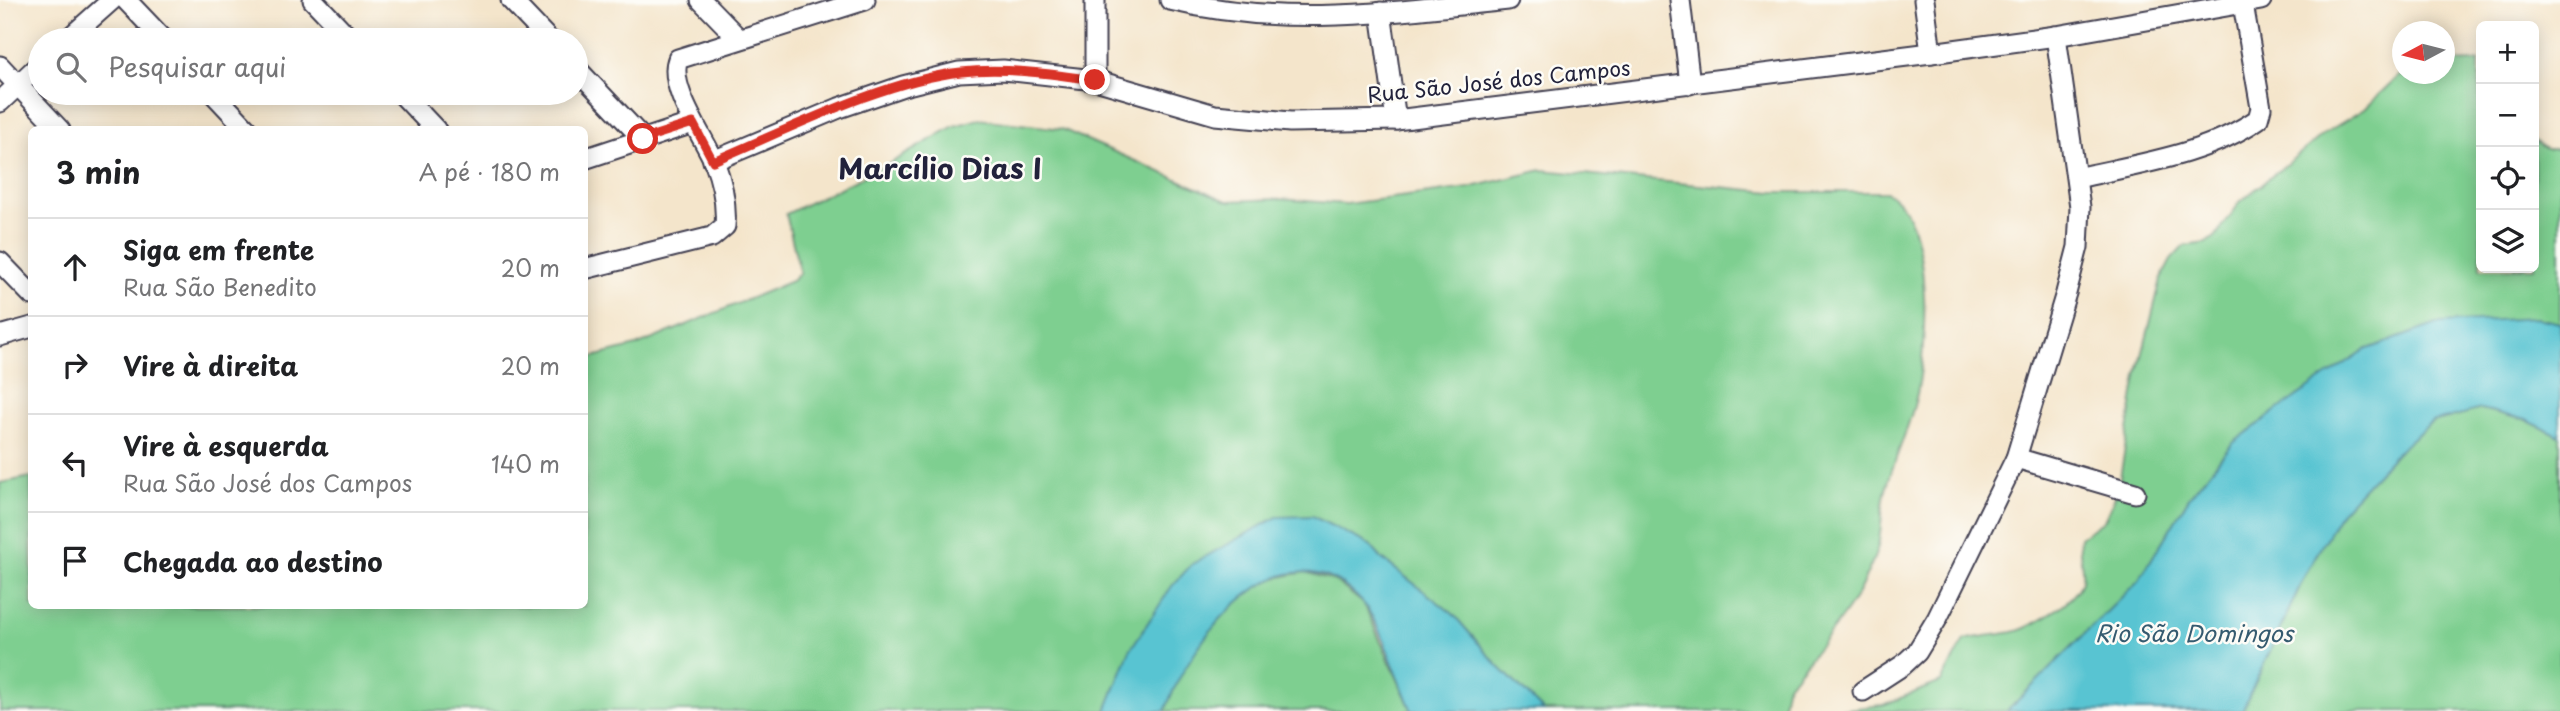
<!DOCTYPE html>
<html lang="pt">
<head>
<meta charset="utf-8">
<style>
  body { margin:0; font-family:"Playpen Sans",sans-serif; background:#f6f6f6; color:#202124 }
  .controls { position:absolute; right:21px; top:21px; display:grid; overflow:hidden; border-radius:10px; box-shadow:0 4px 18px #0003 }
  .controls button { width:63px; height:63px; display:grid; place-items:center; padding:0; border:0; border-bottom:2px solid #e0e0e0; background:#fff; color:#202124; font:35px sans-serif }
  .compass { position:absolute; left:2392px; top:21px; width:63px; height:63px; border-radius:50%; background:#fff; box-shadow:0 4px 18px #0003; rotate:263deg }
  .stop { position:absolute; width:21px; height:21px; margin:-16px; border:5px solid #d93025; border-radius:50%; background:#fff }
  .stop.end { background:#d93025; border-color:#fff; box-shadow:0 2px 7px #0008 }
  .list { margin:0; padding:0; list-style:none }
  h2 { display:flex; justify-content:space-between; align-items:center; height:91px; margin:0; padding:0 28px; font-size:30px }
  h2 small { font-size:23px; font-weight:400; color:#757577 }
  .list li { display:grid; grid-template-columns:46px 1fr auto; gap:21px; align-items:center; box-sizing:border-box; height:98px; padding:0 28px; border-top:2px solid #e0e0e0 }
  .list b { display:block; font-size:26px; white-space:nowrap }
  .list p { margin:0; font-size:23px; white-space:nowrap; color:#757577 }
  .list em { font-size:23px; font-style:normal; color:#757577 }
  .icon { flex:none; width:38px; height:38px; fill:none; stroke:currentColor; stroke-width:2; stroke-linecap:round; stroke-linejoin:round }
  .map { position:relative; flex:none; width:2560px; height:711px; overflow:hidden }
  .search { position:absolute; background:#fff; box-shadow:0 4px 18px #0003; left:28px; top:28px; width:560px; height:77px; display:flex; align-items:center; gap:18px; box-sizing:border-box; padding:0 24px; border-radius:38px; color:#757577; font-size:26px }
  .panel { position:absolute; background:#fff; box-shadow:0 4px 18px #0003; left:28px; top:126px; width:560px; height:483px; border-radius:10px }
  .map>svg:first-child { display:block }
</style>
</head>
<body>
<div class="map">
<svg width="2560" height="711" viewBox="0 0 2560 711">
  <rect width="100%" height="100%" fill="#fdfcf7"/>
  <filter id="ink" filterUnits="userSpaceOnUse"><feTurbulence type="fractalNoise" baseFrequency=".0143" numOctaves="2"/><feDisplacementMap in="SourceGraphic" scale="14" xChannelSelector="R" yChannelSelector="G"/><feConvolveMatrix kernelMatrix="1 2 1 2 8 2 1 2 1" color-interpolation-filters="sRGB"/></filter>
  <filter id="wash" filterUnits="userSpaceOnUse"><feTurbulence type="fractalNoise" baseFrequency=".00686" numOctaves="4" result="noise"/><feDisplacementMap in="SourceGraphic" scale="28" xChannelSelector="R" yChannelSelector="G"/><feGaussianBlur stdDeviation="1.57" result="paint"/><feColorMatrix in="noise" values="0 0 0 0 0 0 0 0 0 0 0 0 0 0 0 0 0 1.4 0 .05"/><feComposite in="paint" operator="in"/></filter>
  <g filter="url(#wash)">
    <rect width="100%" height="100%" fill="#f4e5cb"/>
    <g fill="#7ecf90" stroke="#507866" stroke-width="2">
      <path d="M2479 61 2481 268H2534V141L2546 149H2560V323L2536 318 2233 443 2190 496 2139 580 2007 711H1829L1883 705 1941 682 1964 640C1980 636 1997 635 2013 632 2031 628 2078 600 2082 581 2084 569 2078 551 2080 537L2104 521 2118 490 2137 376 2161 279 2171 260 2184 246 2206 243 2215 237 2241 201 2325 133 2364 109 2398 76 2444 74 2445 62Z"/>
      <path d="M979 119 1062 129 1227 201 1279 199 1346 204 1468 188 1542 170 1772 192H1885C1936 211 1927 358 1915 402 1907 433 1893 462 1885 493 1881 510 1882 529 1878 546 1875 559 1867 573 1862 585 1849 614 1806 661 1786 688L1783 705 1788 711H1544L1498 666 1453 614 1381 558 1370 545 1312 516 1130 650 1106 711H0V483L31 477 32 606H584L585 359 636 346 792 281 800 273 786 214 887 165 954 126Z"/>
      <path d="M2481 409 2526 420 2560 436V711H2242L2306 573 2341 512 2402 447 2432 422Z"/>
      <path d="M1305 572 1335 581 1364 604 1412 711H1165C1180 667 1214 615 1253 588 1268 577 1288 576 1305 572Z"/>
    </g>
    <g fill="#58c4d2" stroke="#3d7386" stroke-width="2">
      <path d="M2537 318 2560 323V436L2526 420 2481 409 2432 422 2402 447 2341 512 2306 573 2242 711H2007L2139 580 2190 496 2233 443 2287 403 2365 350 2440 323Z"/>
      <path d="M1312 516 1370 545 1381 558 1453 614 1498 666 1544 711H1412C1400 685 1380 623 1363 603 1285 514 1190 639 1165 711H1106L1130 650 1172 586 1192 564 1277 517Z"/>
    </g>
  </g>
  <g filter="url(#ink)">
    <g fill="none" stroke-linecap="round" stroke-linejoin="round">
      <defs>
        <g id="street">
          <path d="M126 0 164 40"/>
          <path d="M313 0 351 40"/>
          <path d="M511 0 549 40"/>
          <path d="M701 0 739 39"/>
          <path d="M1095 0V80"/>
          <path d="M1170 0C1286 28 1390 12 1508 0"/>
          <path d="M1680 0 1690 84"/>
          <path d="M1924 0 1931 53"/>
          <path d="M1381 12 1396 120"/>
          <path d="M67 40 112 0"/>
          <path d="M0 66 60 130"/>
          <path d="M576 68 643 139"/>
          <path d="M213 93 248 130"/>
          <path d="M401 93 436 130"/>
          <path d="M0 102 40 64"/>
          <path d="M584 159 693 123"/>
          <path d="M713 161 839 108 903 86 959 72 1003 70 1095 80 1215 115 1290 122 1396 120 1931 53 2056 36 2261 0"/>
          <path d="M2077 178C2138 164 2206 155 2258 119L2261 108 2243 4"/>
          <path d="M0 262 32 295"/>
          <path d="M584 269 712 237 725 226C727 203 722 182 714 161 703 136 667 86 678 59L865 0"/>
          <path d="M0 336 32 327"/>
          <path d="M2016 458 2135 493"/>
          <path d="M1863 691 1903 665 1917 652 1937 619 2016 458 2066 293 2078 247 2080 207 2056 36"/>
        </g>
      </defs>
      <use href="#street" stroke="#423f51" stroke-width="23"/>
      <use href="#street" stroke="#fff" stroke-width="19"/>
    </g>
  </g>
  <g fill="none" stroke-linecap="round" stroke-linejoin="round" filter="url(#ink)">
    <path stroke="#d93025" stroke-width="9" d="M643 139 693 123 713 161C785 131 885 80 961 72 1006 67 1051 74 1095 80"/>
  </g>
  <g text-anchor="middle" stroke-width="5" stroke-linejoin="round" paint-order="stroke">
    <g font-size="21" fill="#22223b" stroke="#fdfcf7">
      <text transform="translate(1499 82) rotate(-6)" y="7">Rua São José dos Campos</text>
    </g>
    <g font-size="23" font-style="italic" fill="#355b70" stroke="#fdfcf7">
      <text x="2194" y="642">Rio São Domingos</text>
    </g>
    <g font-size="28" font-weight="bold" fill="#22223b" stroke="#fdfcf7">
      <text x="940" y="179">Marcílio Dias I</text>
    </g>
  </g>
</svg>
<div class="controls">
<button>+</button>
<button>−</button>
<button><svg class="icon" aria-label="locate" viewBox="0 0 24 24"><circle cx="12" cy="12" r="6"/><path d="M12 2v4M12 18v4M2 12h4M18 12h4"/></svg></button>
<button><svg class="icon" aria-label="layers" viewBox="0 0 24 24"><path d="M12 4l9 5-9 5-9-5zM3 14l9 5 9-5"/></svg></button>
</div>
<svg class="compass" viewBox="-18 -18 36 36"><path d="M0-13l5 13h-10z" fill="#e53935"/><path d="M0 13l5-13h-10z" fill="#757577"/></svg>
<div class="stop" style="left:643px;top:139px"></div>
<div class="stop end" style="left:1095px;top:80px"></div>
<div class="search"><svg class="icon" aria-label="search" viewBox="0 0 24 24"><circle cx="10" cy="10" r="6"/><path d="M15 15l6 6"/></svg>Pesquisar aqui</div>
<section class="panel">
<h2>3 min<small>A pé · 180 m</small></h2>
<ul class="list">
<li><svg class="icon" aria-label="ahead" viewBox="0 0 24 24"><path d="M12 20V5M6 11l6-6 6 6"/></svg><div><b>Siga em frente</b><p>Rua São Benedito</p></div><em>20 m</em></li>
<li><svg class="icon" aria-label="right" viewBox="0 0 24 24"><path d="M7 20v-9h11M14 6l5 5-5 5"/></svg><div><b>Vire à direita</b></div><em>20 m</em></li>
<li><svg class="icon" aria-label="left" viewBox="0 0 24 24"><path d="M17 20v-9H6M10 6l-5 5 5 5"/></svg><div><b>Vire à esquerda</b><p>Rua São José dos Campos</p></div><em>140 m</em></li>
<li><svg class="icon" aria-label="arrive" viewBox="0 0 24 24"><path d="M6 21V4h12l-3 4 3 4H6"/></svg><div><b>Chegada ao destino</b></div></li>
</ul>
</section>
</div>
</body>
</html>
